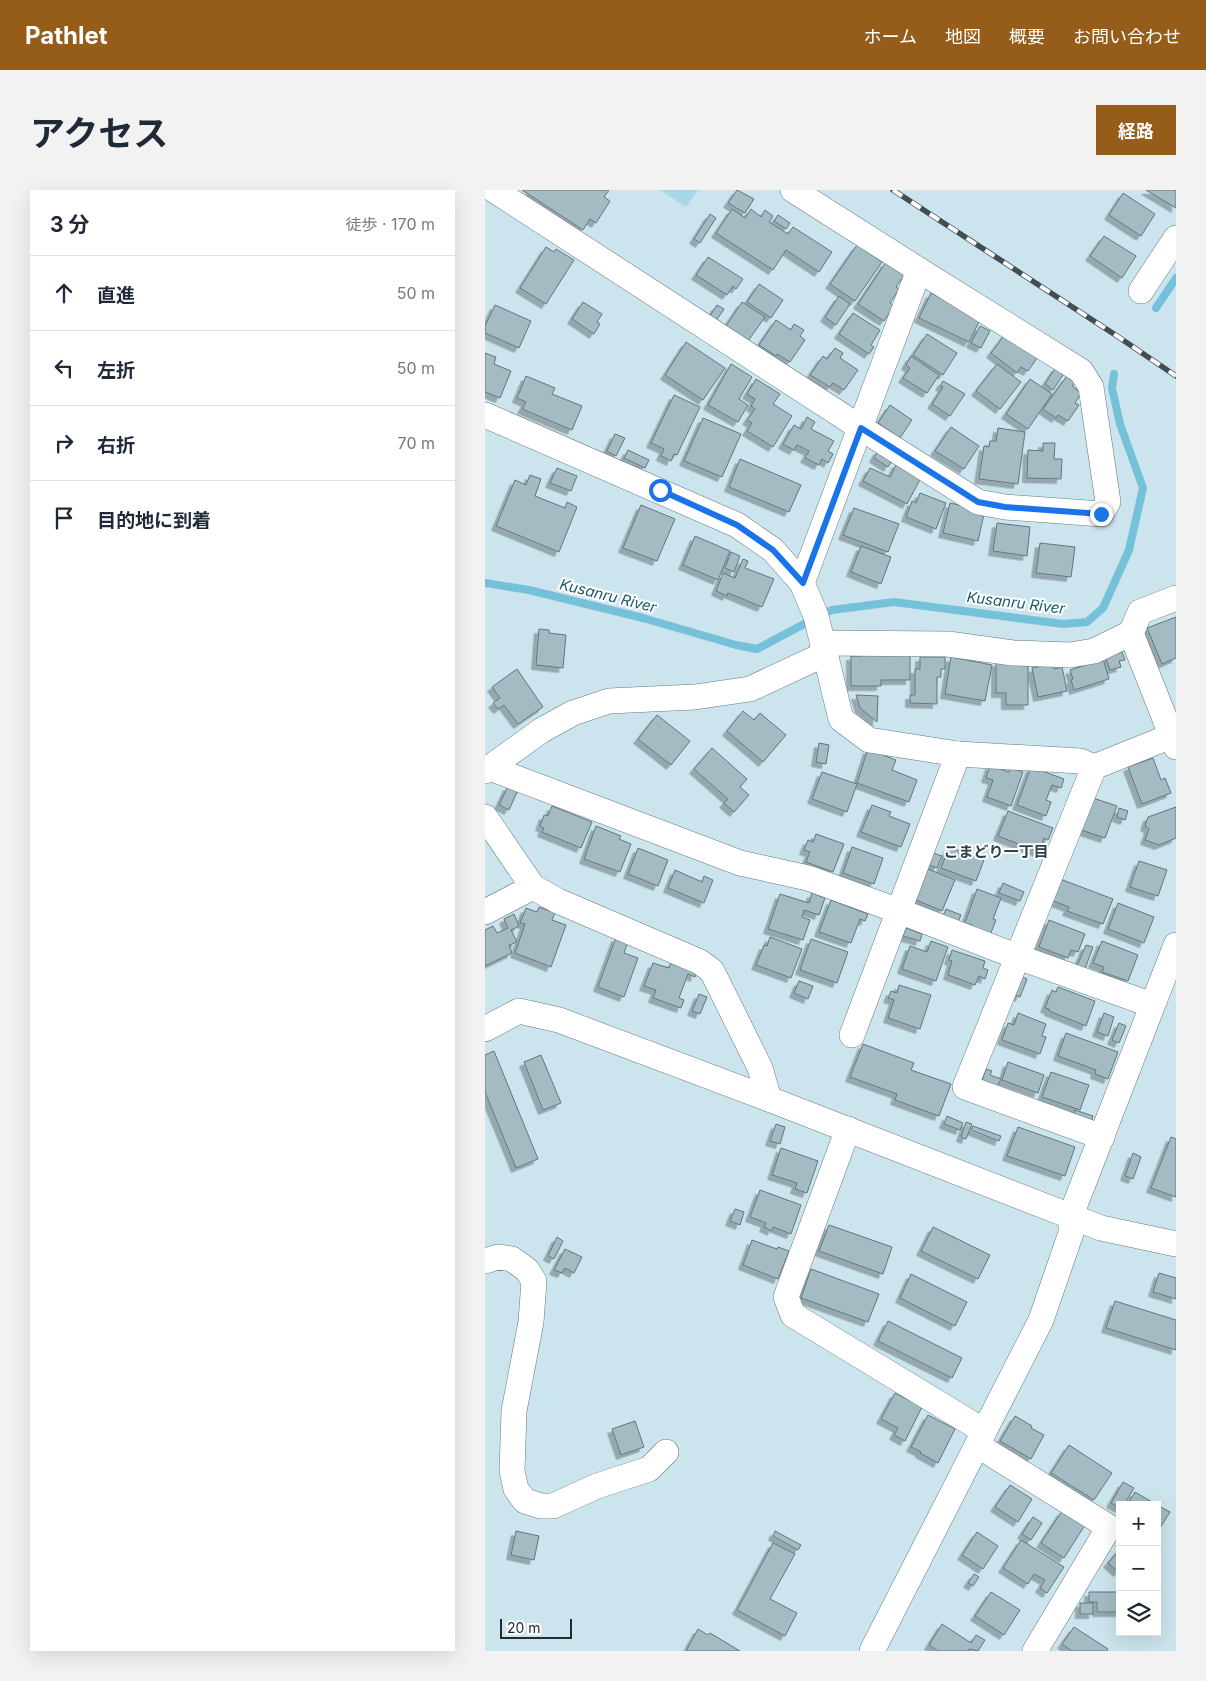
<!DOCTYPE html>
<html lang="ja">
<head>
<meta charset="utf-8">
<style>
  body { margin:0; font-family:Inter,"Noto Sans JP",sans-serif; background:#f2f2f3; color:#1f2937 }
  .controls { position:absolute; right:15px; bottom:15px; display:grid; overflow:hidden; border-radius:0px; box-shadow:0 5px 20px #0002 }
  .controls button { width:45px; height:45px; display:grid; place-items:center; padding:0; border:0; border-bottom:1px solid #e0e1e3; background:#fff; color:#1f2937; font:25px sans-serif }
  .scale { position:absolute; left:15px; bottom:12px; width:72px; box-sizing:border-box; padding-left:5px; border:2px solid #222b2e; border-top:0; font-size:14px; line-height:18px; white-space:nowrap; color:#222b2e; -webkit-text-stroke:4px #fff; paint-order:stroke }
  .stop { position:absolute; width:15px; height:15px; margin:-11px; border:4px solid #1a73e8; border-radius:50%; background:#fff }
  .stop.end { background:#1a73e8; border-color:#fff; box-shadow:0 1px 5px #0008 }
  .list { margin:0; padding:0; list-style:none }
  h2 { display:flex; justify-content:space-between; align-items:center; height:65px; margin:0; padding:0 20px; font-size:21px }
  h2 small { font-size:16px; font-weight:400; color:#747a83 }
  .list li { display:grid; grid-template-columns:32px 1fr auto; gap:15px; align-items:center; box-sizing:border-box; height:75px; padding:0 20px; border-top:1px solid #e0e1e3 }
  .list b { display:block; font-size:19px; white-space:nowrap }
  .list em { font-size:16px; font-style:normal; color:#747a83 }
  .icon { flex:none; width:28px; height:28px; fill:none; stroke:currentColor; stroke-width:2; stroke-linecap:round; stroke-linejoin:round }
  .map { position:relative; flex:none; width:691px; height:1461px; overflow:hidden; border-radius:0px }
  header { display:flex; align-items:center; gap:30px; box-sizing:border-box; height:70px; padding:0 25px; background:#965c19; color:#fff }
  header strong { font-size:24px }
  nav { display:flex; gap:28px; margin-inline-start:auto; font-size:18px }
  .intro { display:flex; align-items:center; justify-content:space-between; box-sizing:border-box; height:120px; padding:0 30px }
  h1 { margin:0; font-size:35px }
  .button { padding:12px 22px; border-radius:0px; background:#965c19; color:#fff; font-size:18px; font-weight:700 }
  main { display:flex; gap:30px; padding:0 30px }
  aside { flex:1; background:#fff; border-radius:0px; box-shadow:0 5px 20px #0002 }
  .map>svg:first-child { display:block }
</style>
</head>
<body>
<header>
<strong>Pathlet</strong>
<nav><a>ホーム</a><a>地図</a><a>概要</a><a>お問い合わせ</a></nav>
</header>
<div class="intro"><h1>アクセス</h1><a class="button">経路</a></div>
<main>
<aside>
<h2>3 分<small>徒歩 · 170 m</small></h2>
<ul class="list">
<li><svg class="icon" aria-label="ahead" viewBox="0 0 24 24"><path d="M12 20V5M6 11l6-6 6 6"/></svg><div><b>直進</b></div><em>50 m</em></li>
<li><svg class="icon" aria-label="left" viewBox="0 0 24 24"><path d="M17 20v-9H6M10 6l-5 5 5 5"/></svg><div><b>左折</b></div><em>50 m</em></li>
<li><svg class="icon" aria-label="right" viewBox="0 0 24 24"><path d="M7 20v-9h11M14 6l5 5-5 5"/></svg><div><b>右折</b></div><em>70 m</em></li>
<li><svg class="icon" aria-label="arrive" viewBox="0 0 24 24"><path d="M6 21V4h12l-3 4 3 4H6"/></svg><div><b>目的地に到着</b></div></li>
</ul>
</aside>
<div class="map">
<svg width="691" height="1461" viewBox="0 0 691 1461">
  <defs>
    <filter id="shadow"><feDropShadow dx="-4.5" dy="4.5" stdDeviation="0" flood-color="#0004"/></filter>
  </defs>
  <rect width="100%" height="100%" fill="#cce4ed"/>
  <path fill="#a8d7e8" d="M175 0H213L201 17Z"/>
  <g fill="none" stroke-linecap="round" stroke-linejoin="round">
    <g stroke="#76c1da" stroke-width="8">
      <path d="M671 118 691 88"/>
      <path d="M0 393 44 400 158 428 251 455 272 459 321 433"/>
      <path d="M342 422 347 420 409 412 578 434 602 432 618 418 644 360 658 298 635 234 627 198 629 184"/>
    </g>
  </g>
  <g fill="#a4bbc4" stroke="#60767e" filter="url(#shadow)">
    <path d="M37 0H124L119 7 125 11 111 33 105 29 98 40Z"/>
    <path d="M252 0 269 9 260 23 243 13Z"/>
    <path d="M661 0H691V18Z"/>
    <path d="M638 3 670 24 656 46 624 25Z"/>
    <path d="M247 19 260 28 266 19 276 27 280 20 288 26 284 32 303 44 308 37 347 62 334 82 301 60 288 80 231 43Z"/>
    <path d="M225 24 231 28 215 53 209 49Z"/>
    <path d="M293 25 305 33 301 39 289 31Z"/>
    <path d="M619 46 651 66 637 88 605 66Z"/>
    <path d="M372 55 397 72 370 111 345 94Z"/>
    <path d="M61 57 69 62 71 59 89 70 61 114 35 98Z"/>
    <path d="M223 67 258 89 251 99 248 96 242 105 211 85Z"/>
    <path d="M401 72 420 84 411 97 414 99 405 113 409 116 399 131 373 114Z"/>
    <path d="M274 94 298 110 286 128 262 112Z"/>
    <path d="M446 103 496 128 484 152 434 128Z"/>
    <path d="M354 106 365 114 351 135 340 127Z"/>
    <path d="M98 112 117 124 112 132 115 134 109 144 87 129Z"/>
    <path d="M257 112 280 127 263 151 241 136Z"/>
    <path d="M10 115 46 131 34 158 0 143V136Z"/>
    <path d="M232 115 239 119 231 131 225 126Z"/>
    <path d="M368 123 395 140 386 155 389 157 384 164 354 144Z"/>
    <path d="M291 130 306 140 309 134 319 140 315 146 320 150 305 172 292 164 291 166 274 155Z"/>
    <path d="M495 136 505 141 496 158 486 153Z"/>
    <path d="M521 143 530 152 552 168 543 181 536 177 532 183 506 163Z"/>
    <path d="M442 144 472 163 458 185 428 165Z"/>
    <path d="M201 152 240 178 218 210 180 185Z"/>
    <path d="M350 158 358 163 355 168 373 180 359 200 348 193 345 197 325 185 338 166 342 169Z"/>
    <path d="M0 163 11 167 9 174 26 181 15 208 0 202Z"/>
    <path d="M426 166 454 185 442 203 418 188 425 178 421 175Z"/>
    <path d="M246 174 267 187 254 209 263 215 253 232 223 215Z"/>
    <path d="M512 174 536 192 515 219 491 201Z"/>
    <path d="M571 177 580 182 568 200 560 194Z"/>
    <path d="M41 186 70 198 67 204 97 216 87 240 37 219 41 212 32 208Z"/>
    <path d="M582 186 590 192 587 196 596 203 590 213 594 215 583 231 573 225 571 228 558 219Z"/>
    <path d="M271 189 295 204 288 214 307 226 288 257 262 241 267 233 262 230 270 219 266 216 270 209 262 204Z"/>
    <path d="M545 189 567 204 543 239 521 224Z"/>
    <path d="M458 191 480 204 465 226 447 214 458 197 455 196Z"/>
    <path d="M189 205 215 217 192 265 189 264 186 271 176 266 179 259 166 253Z"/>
    <path d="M405 215 427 230 415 248 393 233Z"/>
    <path d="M322 227 330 232 326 239 349 251 343 261 348 264 343 273 337 269 334 275 320 268 324 261 312 255 309 260 298 254 309 235 316 239Z"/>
    <path d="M218 228 256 244 237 287 199 271Z"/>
    <path d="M466 237 494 256 479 279 450 261Z"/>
    <path d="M513 238 540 242 533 294 494 289 499 256 504 257 505 251H511Z"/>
    <path d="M130 244 140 248 131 266 122 261Z"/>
    <path d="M558 253H570L569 269H577L576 289 542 288 543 260 558 261Z"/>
    <path d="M143 260 164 270 160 278 139 268Z"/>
    <path d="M393 260 408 269 403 277 389 268Z"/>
    <path d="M255 269 316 295 304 322 244 297Z"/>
    <path d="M412 273 437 286 422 314 378 291 385 278 405 287Z"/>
    <path d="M72 278 92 286 86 301 65 293Z"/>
    <path d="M45 285 56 289 50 306 80 318 82 312 92 317 74 362 11 336 30 290 41 295Z"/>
    <path d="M435 303 461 313 451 339 421 327 427 311 431 313Z"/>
    <path d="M465 313 487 318 499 324 493 351 458 343Z"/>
    <path d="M156 315 190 329 172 371 138 358Z"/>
    <path d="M369 318 414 334 403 362 358 345Z"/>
    <path d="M512 333 545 337 542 366 508 361Z"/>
    <path d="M210 346 245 361 233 390 198 375Z"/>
    <path d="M555 353 590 357 586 387 551 383Z"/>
    <path d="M376 356 406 367 396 394 366 382Z"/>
    <path d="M246 362 255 366 249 382 240 378Z"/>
    <path d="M258 369 263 371 260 378 289 389 277 417 243 403 242 406 231 401 238 383 250 388Z"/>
    <path d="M691 427V468L677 474 662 438Z"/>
    <path d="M54 439 64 440V443L81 445 78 478 51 475Z"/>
    <path d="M636 459 640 470 634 471 636 477 625 480 619 464Z"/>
    <path d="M377 462H425V490H396V496H366V466H377Z"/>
    <path d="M617 465 624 489 589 500 586 490 588 489 585 480 598 476 596 472Z"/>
    <path d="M435 467H460V479H456V487H452V514L425 513V505H430V479H435Z"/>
    <path d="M466 467 507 475 500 511 460 504Z"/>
    <path d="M511 472 543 474V515H521V503H511Z"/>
    <path d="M569 474V479L577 477 582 501 553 507 547 478Z"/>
    <path d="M32 479 58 517 33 534 19 515 13 519 8 513 15 508 7 497Z"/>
    <path d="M371 505 393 506 392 532 375 518Z"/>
    <path d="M258 521 269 530 275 523 301 545 278 572 242 541Z"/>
    <path d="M172 525 205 551 186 575 153 549Z"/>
    <path d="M334 553 344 555 341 574 331 572Z"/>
    <path d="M227 558 262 589 255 597 264 605 249 622 239 613 243 609 209 579Z"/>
    <path d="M383 559 411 570 407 580 432 590 424 612 372 593Z"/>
    <path d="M668 568 676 590 680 588 686 603 657 614 643 577Z"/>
    <path d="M505 575 524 582 525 578 538 582 526 616 502 607 508 590 501 588Z"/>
    <path d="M546 577 579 589 576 598 567 595 561 610 566 612 561 626 532 615Z"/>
    <path d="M337 582 372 594 362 622 327 609Z"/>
    <path d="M23 596 33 600 24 620 14 615Z"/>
    <path d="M608 608 632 616 620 648 596 640Z"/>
    <path d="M387 615 406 622 404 626 425 634 416 657 376 642Z"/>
    <path d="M67 616 107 632 96 658 57 642 59 638 55 636 59 625 63 626Z"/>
    <path d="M691 617V648L674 655 660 650 664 639 660 636 663 627Z"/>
    <path d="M634 618 643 621 640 630 632 627Z"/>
    <path d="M523 621 568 638 563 650 559 648 554 662 513 646Z"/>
    <path d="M111 636 136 646 134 649 146 654 135 682 99 669Z"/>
    <path d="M331 644 359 654 348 682 321 672 325 662 319 660 323 650 328 652Z"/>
    <path d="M367 657 398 668 389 694 358 683Z"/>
    <path d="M464 657 499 670 491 691 456 678Z"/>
    <path d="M153 658 183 670 173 696 143 684Z"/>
    <path d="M448 663 457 666 452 678 444 675Z"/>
    <path d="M654 671 682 680 673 706 645 697Z"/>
    <path d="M443 679 470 690 457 721 431 710Z"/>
    <path d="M190 680 217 692 219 686 228 690 219 713 183 698Z"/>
    <path d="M575 689 628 709 618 734 582 721 584 717 568 711Z"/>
    <path d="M518 693 539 702 535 711 514 703Z"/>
    <path d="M492 699 516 708 508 729 511 730 505 745 486 737 487 735 480 733Z"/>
    <path d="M327 703 340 708 334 725 319 720 317 727 325 730 318 750 283 739 295 704 324 713Z"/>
    <path d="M346 710 383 724 380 731 375 729 366 753 334 742Z"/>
    <path d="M633 713 669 727 659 753 623 739Z"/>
    <path d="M54 717 70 723 67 730 81 735 66 777 30 763 40 734 35 733 41 718 52 722Z"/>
    <path d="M461 719 476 725 473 732 458 726Z"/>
    <path d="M29 724 34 736 26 740 32 752 24 755 27 763 0 776V740L8 736 12 743 23 738 19 729Z"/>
    <path d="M564 730 600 744 593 762 586 760 583 768 554 757Z"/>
    <path d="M421 738 437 744 435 751 418 746Z"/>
    <path d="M131 747 143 752 139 763 153 768 139 807 113 797Z"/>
    <path d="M285 747 317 759 306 788 271 775 279 755 282 756Z"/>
    <path d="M326 749 363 762 352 793 315 780Z"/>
    <path d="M446 751 463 757 451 791 417 779 425 756 442 762Z"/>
    <path d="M617 751 653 765 643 791 617 782 619 777 608 773Z"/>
    <path d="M601 755 608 757 600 779 592 776Z"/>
    <path d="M467 760 500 771 498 778 503 780 500 789 494 786 490 795 463 785 467 771 464 770Z"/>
    <path d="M186 772 211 781 210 787 203 784 194 808 199 810 196 818 168 808 171 800 159 796 168 773 184 778Z"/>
    <path d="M537 787 542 789 535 807 530 805Z"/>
    <path d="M314 791 328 796 323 809 309 803Z"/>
    <path d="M414 795 446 805 435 839 403 828 409 810 403 808 406 801 412 803Z"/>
    <path d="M573 797 610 811 601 836 564 821V819L560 818 567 800 571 802Z"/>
    <path d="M214 804 222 807 215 824 207 821Z"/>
    <path d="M533 823 561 834 557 846 561 847 555 864 517 850 523 833 529 835Z"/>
    <path d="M619 823 629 827 623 846 612 842Z"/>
    <path d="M634 833 641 836 634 853 627 850Z"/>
    <path d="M581 843 633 862 623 889 610 884 611 880 573 866Z"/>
    <path d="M378 854 429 873 426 880 466 894 454 926 410 910 412 904 365 887Z"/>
    <path d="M9 861 53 969 31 978 0 902V865Z"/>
    <path d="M56 865 76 913 58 920 39 872Z"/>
    <path d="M523 872 559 885 553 903 517 890Z"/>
    <path d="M501 879 507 881 505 885 516 889 512 897 497 891Z"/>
    <path d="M566 882 604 895 595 920 557 907Z"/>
    <path d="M590 920 608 926 606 933 588 926Z"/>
    <path d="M462 926 478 933 475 940 459 934Z"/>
    <path d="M481 932 487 934 481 949 476 947Z"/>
    <path d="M291 934 300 937 295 954 285 951Z"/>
    <path d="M488 936 516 946 514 951 486 940Z"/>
    <path d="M533 937 590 957 580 986 522 966Z"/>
    <path d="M686 947 691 949V1007L666 998Z"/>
    <path d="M296 958 333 971 322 1003 310 999 312 993 287 985Z"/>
    <path d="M648 963 656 967 648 989 640 986Z"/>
    <path d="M275 1000 316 1015 306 1044 288 1037 287 1041 279 1037 281 1033 265 1027Z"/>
    <path d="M250 1019 259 1022 255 1035 245 1031Z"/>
    <path d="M344 1035 407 1057 398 1084 334 1061Z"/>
    <path d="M448 1037 505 1065 493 1089 436 1061Z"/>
    <path d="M72 1047 78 1051 69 1069 63 1066Z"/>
    <path d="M267 1050 292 1059 293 1057 304 1061 293 1089 258 1075Z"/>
    <path d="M80 1059 97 1067 89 1083 80 1078 77 1083 69 1080Z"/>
    <path d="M326 1079 394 1104 383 1132 316 1108Z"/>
    <path d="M674 1083 691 1088V1109L668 1102Z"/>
    <path d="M426 1084 482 1112 470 1136 415 1108Z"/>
    <path d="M630 1111 691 1130V1160L621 1138Z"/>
    <path d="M403 1131 477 1168 467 1188 393 1151Z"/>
    <path d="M410 1203 437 1217 420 1251 409 1245 413 1238 396 1229Z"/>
    <path d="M443 1225 470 1239 453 1273 435 1263 436 1262 426 1257Z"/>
    <path d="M530 1226 547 1236 546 1238 559 1245 546 1269 515 1251Z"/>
    <path d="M150 1231 159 1257 136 1265 127 1239Z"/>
    <path d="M584 1255 627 1283 609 1310 566 1283Z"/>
    <path d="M638 1292 649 1298 639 1315H635V1318L626 1313Z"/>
    <path d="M525 1295 547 1309 533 1332 510 1317Z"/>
    <path d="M650 1302 672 1315H642Z"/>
    <path d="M672 1315 685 1322 672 1343Z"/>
    <path d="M577 1321 600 1335 579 1368 556 1353Z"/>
    <path d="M548 1327 557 1333 546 1350 537 1344Z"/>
    <path d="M31 1341 54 1346 49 1370 26 1365Z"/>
    <path d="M290 1341 316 1355 313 1360 288 1346Z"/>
    <path d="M492 1342 513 1356 498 1379 477 1365Z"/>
    <path d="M536 1350 579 1377 562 1403 555 1398 560 1390 549 1384 543 1394 518 1378Z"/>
    <path d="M288 1353 310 1364 285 1409 312 1423 300 1446 252 1420Z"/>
    <path d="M635 1359V1380L633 1382 623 1373Z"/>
    <path d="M489 1384 494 1387 488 1396 483 1393Z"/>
    <path d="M506 1402 535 1420 519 1445 490 1426Z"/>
    <path d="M604 1402H635V1422H612V1412H604Z"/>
    <rect x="595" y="1413" width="13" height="11"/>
    <path d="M457 1434 486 1453 491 1445 500 1450 493 1461 484 1459 483 1461H453L444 1455Z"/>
    <path d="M589 1437 623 1459 622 1461H587L577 1454Z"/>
    <path d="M213 1439 223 1445 225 1443 255 1461H201Z"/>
  </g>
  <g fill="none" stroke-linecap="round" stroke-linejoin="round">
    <defs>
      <g id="minor">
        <path d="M9 0 376 238 493 312 520 317 616 324 623 312 606 197 596 181 434 80"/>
        <path d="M308 0 434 80 317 393"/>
        <path d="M656 101 691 48"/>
        <path d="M0 225 252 335 288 360 317 393 331 426 356 529 384 550 473 564 595 571 609 577 691 544"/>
        <path d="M646 443 691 557"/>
        <path d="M337 453 463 454 528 463 585 465 609 461 646 443 655 422 691 408"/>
        <path d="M609 577 480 897 617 947"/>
        <path d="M5 578 255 673 323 688 414 721 533 767 667 815"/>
        <path d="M0 581 57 540 88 523 124 511 210 507 265 499 340 464"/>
        <path d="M0 627 48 697 73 711 215 772 227 781 275 878 284 909"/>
        <path d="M0 722 48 697"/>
        <path d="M0 839 34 821 74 830 284 909 616 1038 691 1054"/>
        <path d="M367 845 473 564"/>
        <path d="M363 939 301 1107 308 1125 499 1241"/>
        <path d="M0 1071 13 1067 27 1069 42 1080 49 1091 46 1132 29 1221 27 1281 31 1299 40 1311 56 1316H68L112 1296 164 1279 181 1262"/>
        <path d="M492 1255 624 1337 550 1461"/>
        <path d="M387 1461 556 1130 586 1043V1025L691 755"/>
      </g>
    </defs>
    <use href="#minor" stroke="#647a81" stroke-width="26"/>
    <use href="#minor" stroke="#fff" stroke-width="25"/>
    <defs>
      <path id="rail" d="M408 0 632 146 691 186"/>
    </defs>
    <use href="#rail" stroke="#424e52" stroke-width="5.5"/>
    <use href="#rail" stroke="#fff" stroke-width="4" stroke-dasharray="11" stroke-linecap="butt"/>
  </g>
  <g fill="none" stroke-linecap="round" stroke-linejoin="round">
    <path stroke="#1a73e8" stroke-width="6" d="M175 300 252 335 288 360 318 393 376 238 493 312 520 317 616 324"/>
  </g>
  <g text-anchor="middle" stroke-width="4" stroke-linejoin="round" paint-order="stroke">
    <g font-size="15" font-style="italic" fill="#1c596b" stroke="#fff">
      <text transform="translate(123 406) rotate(14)" y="5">Kusanru River</text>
      <text transform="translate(531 413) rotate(7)" y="5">Kusanru River</text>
    </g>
    <g font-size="15" font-weight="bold" fill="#2b3f46" stroke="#fff">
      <text x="511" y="667">こまどり一丁目</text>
    </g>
  </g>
</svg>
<div class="controls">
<button>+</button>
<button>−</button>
<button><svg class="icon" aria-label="layers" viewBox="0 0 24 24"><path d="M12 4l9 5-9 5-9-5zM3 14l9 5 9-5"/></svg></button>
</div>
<div class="scale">20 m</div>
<div class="stop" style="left:175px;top:300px"></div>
<div class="stop end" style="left:616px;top:324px"></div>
</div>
</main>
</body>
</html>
